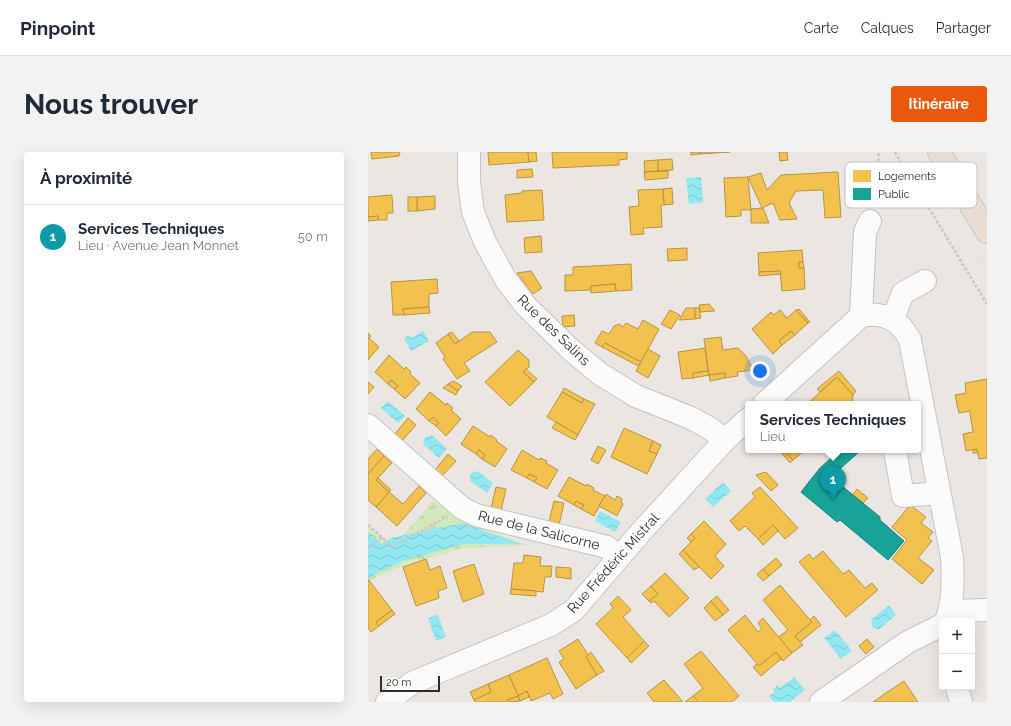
<!DOCTYPE html>
<html lang="fr">
<head>
<meta charset="utf-8">
<style>
  body { margin:0; font-family:Raleway,sans-serif; background:#f2f2f3; color:#1f2937 }
  .controls { position:absolute; right:12px; bottom:12px; display:grid; overflow:hidden; border-radius:4px; box-shadow:0 4px 16px #0002 }
  .controls button { width:36px; height:36px; display:grid; place-items:center; padding:0; border:0; border-bottom:1px solid #e0e1e3; background:#fff; color:#1f2937; font:20px sans-serif }
  .scale { position:absolute; left:12px; bottom:10px; width:60px; box-sizing:border-box; padding-left:4px; border:2px solid #2d2d2d; border-top:0; font-size:11px; line-height:14px; white-space:nowrap; color:#2d2d2d; -webkit-text-stroke:3px #fff; paint-order:stroke }
  .you { position:absolute; left:392px; top:219px; width:14px; height:14px; margin:-10px; border:3px solid #fff; border-radius:50%; background:#1a73e8; box-shadow:0 0 0 6px #1a73e833 }
  .badge { display:grid; place-items:center; width:26px; height:26px; border-radius:50%; background:#ea580c; color:#fff; font-size:13px; font-weight:700 }
  .pin { position:absolute; translate:-50% -33px; filter:drop-shadow(0 1px 2px #0008) }
  .pin::after { content:''; position:absolute; top:21px; width:14px; height:12px; background:inherit; clip-path:polygon(0 0,100% 0,50% 100%) }
  .popup { position:absolute; left:377px; top:249px; width:176px; height:52px; box-sizing:border-box; display:grid; place-content:center; border-radius:4px; background:#fff; filter:drop-shadow(0 1px 3px #0005); font-size:13px; white-space:nowrap; color:#747a83 }
  .popup b { font-size:15px; color:#1f2937 }
  .popup::after { content:''; position:absolute; left:50%; top:100%; margin-left:-8px; border:8px solid transparent; border-top-color:#fff }
  .list { margin:0; padding:0; list-style:none }
  h2 { display:flex; justify-content:space-between; align-items:center; height:52px; margin:0; padding:0 16px; font-size:17px }
  h2 small { font-size:13px; font-weight:400; color:#747a83 }
  .list li { display:grid; grid-template-columns:26px 1fr auto; gap:12px; align-items:center; box-sizing:border-box; height:64px; padding:0 16px; border-top:1px solid #e0e1e3 }
  .list b { display:block; font-size:15px; white-space:nowrap }
  .list p { margin:0; font-size:13px; white-space:nowrap; color:#747a83 }
  .list em { font-size:13px; font-style:normal; color:#747a83 }
  .map { position:relative; flex:none; width:619px; height:550px; overflow:hidden; border-radius:4px }
  header { display:flex; align-items:center; gap:24px; box-sizing:border-box; height:56px; padding:0 20px; background:#fff; border-bottom:1px solid #e0e1e3 }
  header strong { font-size:19px }
  nav { display:flex; gap:22px; margin-inline-start:auto; font-size:14px }
  .intro { display:flex; align-items:center; justify-content:space-between; box-sizing:border-box; height:96px; padding:0 24px }
  h1 { margin:0; font-size:28px }
  .button { padding:10px 18px; border-radius:4px; background:#ea580c; color:#fff; font-size:14px; font-weight:700 }
  main { display:flex; gap:24px; padding:0 24px }
  aside { flex:1; background:#fff; border-radius:4px; box-shadow:0 4px 16px #0002 }
  .map>svg:first-child { display:block }
</style>
</head>
<body>
<header>
<strong>Pinpoint</strong>
<nav><a>Carte</a><a>Calques</a><a>Partager</a></nav>
</header>
<div class="intro"><h1>Nous trouver</h1><a class="button">Itinéraire</a></div>
<main>
<aside>
<h2>À proximité<small></small></h2>
<ul class="list">
<li><span class="badge" style="background:#0f9aa8">1</span><div><b>Services Techniques</b><p>Lieu · Avenue Jean Monnet</p></div><em>50 m</em></li>
</ul>
</aside>
<div class="map">
<svg width="619" height="550" viewBox="0 0 619 550">
  <defs>
    <pattern id="grass-tufts" width="24" height="20" patternUnits="userSpaceOnUse"><rect width="24" height="20" fill="#d4e8b9"/><path d="M3 7l-1-3M5 7V3M7 7l1-3M15 17l-1-3M17 17v-4M19 17l1-3" fill="none" stroke="#b6c79f"/></pattern>
    <pattern id="water-waves" width="16" height="10" patternUnits="userSpaceOnUse"><rect width="16" height="10" fill="#92e8f1"/><path d="M0 5q4-4 8 0t8 0" fill="none" stroke="#7ec7cf"/></pattern>
  </defs>
  <rect width="100%" height="100%" fill="#ece6e2"/>
  <path fill="url(#grass-tufts)" d="M65 349 97 370 160 393 97 396 38 412 0 429V373L25 395Z"/>
  <g fill="url(#water-waves)">
    <path d="M333 25 335 50 321 52 318 26Z"/>
    <path d="M55 179 61 189 43 199 36 186 41 183 43 186Z"/>
    <path d="M20 249 37 264 30 271 13 256Z"/>
    <path d="M64 283 79 297 71 306 55 292 57 285Z"/>
    <path d="M110 319 125 331 119 341 102 329V324L103 321Z"/>
    <path d="M355 330 363 339 345 355 337 347Z"/>
    <path d="M232 359 253 370 247 380 227 369Z"/>
    <path d="M94 371 153 392H95L35 409 0 426V380L14 392 23 386Z"/>
    <path d="M521 453 528 463 510 478 508 476H505L503 468Z"/>
    <path d="M70 463 78 485 68 489 60 466Z"/>
    <path d="M467 478 484 499 473 507 456 486Z"/>
    <path d="M426 525 437 538 422 550H406L401 544 407 540 405 537 410 533 412 536Z"/>
  </g>
  <g fill="#f2c14e" stroke="#b79544">
    <path d="M3 0H32L31 4 4 7Z"/>
    <path d="M120 0H160L161 10 121 13Z"/>
    <path d="M160 0H168L169 9 161 10Z"/>
    <path d="M184 0H259V7L251 8V13L185 16Z"/>
    <path d="M323 0H332V2L323 3Z"/>
    <path d="M332 0H362L332 2Z"/>
    <path d="M411 0H419L420 8 412 9Z"/>
    <path d="M304 7 305 18 290 19V8Z"/>
    <path d="M290 8V19L277 20 276 9Z"/>
    <path d="M164 17 165 25 149 26V18Z"/>
    <path d="M300 19V26L277 28 276 20Z"/>
    <path d="M470 20 473 65 457 66 455 38 428 39 421 51 429 67 412 68 405 51 394 56 380 25 393 21 399 38 413 23Z"/>
    <path d="M380 25 383 58H373V64L358 65 356 26Z"/>
    <path d="M304 36 305 52 296 53 295 37Z"/>
    <path d="M295 37 296 53H293L294 75 275 76 276 82 263 83 261 55 271 54 270 38Z"/>
    <path d="M174 38 176 68 139 70 137 43 154 41V39Z"/>
    <path d="M24 43 25 61H19V68H10V64L0 65V45Z"/>
    <path d="M67 44V57L49 59V45Z"/>
    <rect x="40" y="45" width="9" height="14"/>
    <path d="M395 56 401 71H383V57Z"/>
    <path d="M10 64V68L0 69V65Z"/>
    <path d="M173 84 174 100 157 101 156 86Z"/>
    <path d="M319 96V108L300 109 299 97Z"/>
    <path d="M434 98 435 110H431V116H436L437 137 414 139 412 119 391 120 390 101Z"/>
    <path d="M431 110H435L436 116H431Z"/>
    <path d="M263 112 264 138 248 139 247 132 223 134 222 138 197 139V123H205V115Z"/>
    <path d="M163 119 174 136 165 142 149 121Z"/>
    <path d="M412 119 413 122 391 124V120Z"/>
    <path d="M69 127 70 141 61 142V155L35 157 36 163H25L23 130Z"/>
    <path d="M247 132 248 139 223 141V134Z"/>
    <path d="M341 152 347 159 332 160 331 153Z"/>
    <path d="M61 155 62 161 36 163 35 157Z"/>
    <path d="M318 156H327V167L311 168Z"/>
    <path d="M327 156H331L333 166 327 167Z"/>
    <path d="M431 157 442 170 440 171 428 158Z"/>
    <path d="M302 158 312 163 303 177 293 172Z"/>
    <path d="M412 158 419 166 428 158 440 171 427 183 423 179 411 189 414 193 405 202 384 177 403 160 406 163Z"/>
    <path d="M206 163 207 174 195 175 194 164Z"/>
    <path d="M275 168 291 177 273 210 237 191 234 195 227 191 234 179 241 182 246 174 251 172 255 175 258 171 270 177Z"/>
    <path d="M423 179 427 183 414 193 411 189Z"/>
    <path d="M84 180 91 189 87 192 80 182Z"/>
    <path d="M104 180H122L129 190 96 211 102 219 89 227 75 207 77 205 68 191 80 182 87 192Z"/>
    <path d="M0 181 3 184 1 186 11 195 0 208Z"/>
    <path d="M353 185 355 198 370 196 378 204 385 218 369 220 370 224 357 226V221L341 223 336 187Z"/>
    <path d="M237 191 273 210 270 214 234 195Z"/>
    <path d="M337 196 340 219 325 221V226L314 227 310 200Z"/>
    <path d="M280 197 292 204 280 226 268 219Z"/>
    <path d="M150 198 161 208V215L155 220 166 230 142 254 117 230Z"/>
    <path d="M21 203 36 217 38 215 43 220 42 222 52 231 37 247 26 237 30 234 23 228 20 232 7 220Z"/>
    <path d="M158 217 169 227 166 230 155 220Z"/>
    <path d="M340 219 341 223 325 226V221Z"/>
    <path d="M471 219 488 239 485 243 469 225 452 240 449 237Z"/>
    <path d="M357 221V226L342 229 341 223Z"/>
    <path d="M469 225 485 243 484 250 481 252H439Z"/>
    <path d="M619 227V306L611 307 609 297 598 299 595 282 605 280 602 262V259L591 261 587 243 598 241 597 231Z"/>
    <path d="M23 228 30 234 26 237 20 232Z"/>
    <path d="M85 229 94 234 90 239 80 232Z"/>
    <path d="M0 230 6 235 0 242Z"/>
    <path d="M80 232 90 239 88 243 75 236Z"/>
    <path d="M196 236 216 247 214 251 194 240Z"/>
    <path d="M62 240 78 253 79 251 85 256 83 258 93 267 78 284 68 274 71 271 65 265 61 269 48 257Z"/>
    <path d="M194 240 214 251 216 247 227 252 210 283 179 265Z"/>
    <path d="M65 265 71 271 68 274 61 269Z"/>
    <path d="M40 266 48 273 33 290 26 283Z"/>
    <path d="M188 270 210 283 207 288 184 276Z"/>
    <path d="M105 274 122 285 123 283 129 288 128 289 139 297 127 315 114 307 117 303 111 298 108 302 93 292Z"/>
    <path d="M256 276 285 289 281 299 289 302 279 322 243 305Z"/>
    <path d="M285 289 293 293 289 302 281 299Z"/>
    <path d="M230 294 238 298 230 312 223 308Z"/>
    <path d="M9 297 16 304 0 322V307Z"/>
    <path d="M609 297 610 301H605V298Z"/>
    <path d="M111 298 117 303 114 307 108 302Z"/>
    <path d="M154 298 171 308 172 306 179 309 178 311 190 318 179 337 166 330 169 326 161 322 159 326 143 318Z"/>
    <path d="M411 298H416L425 308 422 311Z"/>
    <path d="M416 298H437L425 308Z"/>
    <path d="M80 302 88 309 73 325 66 319Z"/>
    <path d="M16 304 24 311 8 328 21 340 8 355 0 348V322Z"/>
    <path d="M398 320 410 333 403 339 388 323Z"/>
    <path d="M161 322 169 326 166 330 159 326Z"/>
    <path d="M201 325 218 334 219 332 226 336 225 338 237 344 226 364 213 357 216 353 208 349 206 353 190 344Z"/>
    <path d="M10 326 23 338 21 340 8 328Z"/>
    <path d="M51 334 58 341 29 374 8 355 21 340 35 352Z"/>
    <path d="M128 335 138 337 133 359 123 356Z"/>
    <path d="M392 335 430 376 417 387 405 373 390 387 377 374 371 379 362 369 387 345 384 341Z"/>
    <path d="M489 337 500 346 495 351 484 343Z"/>
    <path d="M238 342 247 348 249 344 254 347 253 350 255 352 249 364 231 354Z"/>
    <path d="M186 349 196 351 191 373 181 370Z"/>
    <path d="M208 349 216 353 213 357 206 353Z"/>
    <path d="M542 353 558 365 553 371 565 380 560 386 564 389 550 406 566 418 554 432 524 407 539 388 524 375Z"/>
    <path d="M336 369 358 392 347 404 356 414 343 427 315 398 327 386 323 382Z"/>
    <path d="M405 373 410 379 395 393 390 387Z"/>
    <path d="M323 382 327 386 323 390 319 386Z"/>
    <path d="M315 398 331 415 326 418 311 402Z"/>
    <path d="M455 399 475 422 481 418 497 436 504 431 510 438 478 465 431 410 441 402 445 407Z"/>
    <path d="M156 403 173 405 172 414H184L183 425H177L175 440 143 437 146 411H155Z"/>
    <path d="M408 406 414 413 401 424 395 417Z"/>
    <path d="M58 407 62 418 72 414 79 436 70 439 71 446 48 454 35 415Z"/>
    <path d="M106 412 116 442 95 450 85 419Z"/>
    <path d="M188 415 203 416V427L188 425Z"/>
    <path d="M395 417 401 424 395 429 389 422Z"/>
    <path d="M297 421 321 446 301 465 286 449 283 451 281 449 290 442 283 434Z"/>
    <path d="M0 427 24 458 8 470 11 474 3 480 0 476Z"/>
    <path d="M412 433 444 470 427 484 435 493 424 501 410 485 420 478 395 448Z"/>
    <path d="M283 434 290 442 281 449 274 442Z"/>
    <path d="M143 437 168 439V444L142 442Z"/>
    <path d="M250 444 263 458 255 465 276 489 259 506 228 472 245 456 242 452Z"/>
    <path d="M349 444 361 458 355 463 343 449Z"/>
    <path d="M343 449 355 463 347 469 336 456Z"/>
    <path d="M24 458 27 462 11 474 8 470Z"/>
    <path d="M377 463 390 480 394 477 390 471 395 466 424 501 415 509 408 500 391 514 360 478Z"/>
    <path d="M446 464 453 473 432 490 427 484 444 470 442 468Z"/>
    <path d="M210 487 220 503 218 505 229 523 208 537 191 510 196 507 191 499Z"/>
    <path d="M499 487 506 495 498 502 491 494Z"/>
    <path d="M276 489 281 494 263 511 259 506Z"/>
    <path d="M333 499 371 544 364 550H331L325 544 335 536 316 512Z"/>
    <path d="M223 500 236 519 229 523 218 505Z"/>
    <path d="M408 500 413 507 393 524 385 515 389 512 391 514Z"/>
    <path d="M179 506 195 542 185 547 182 541 163 549 159 539 150 544 141 523Z"/>
    <path d="M141 523 150 544 139 548 140 550H107L106 548 123 540 120 532Z"/>
    <path d="M296 528 315 550H286L279 541Z"/>
    <path d="M536 529 550 550H505L515 543Z"/>
    <path d="M120 532 123 540 106 548 102 540Z"/>
    <path d="M159 539 161 545 152 549 150 544Z"/>
    <path d="M150 544 152 549 140 550 139 548Z"/>
    <path d="M325 544 331 550H317Z"/>
  </g>
  <path fill="#17a398" stroke="#1e8078" d="M472 298H493L463 325 512 365V368L536 389 520 408 472 368 469 370 433 340 452 316Z"/>
  <g fill="none" stroke-linecap="round" stroke-linejoin="round">
    <defs>
      <g id="minor">
        <path d="M101 0V30L105 60 117 90 138 128 158 154 202 197 232 222 268 244 323 266 343 277 357 288"/>
        <path d="M493 164 497 80 502 69"/>
        <path d="M525 167 535 141 557 129"/>
        <path d="M396 252 493 164C516 159 532 168 542 188L584 405C585 426 586 448 578 469"/>
        <path d="M0 273 94 356 108 363 239 395 250 405"/>
        <path d="M527 298 535 344 571 341"/>
        <path d="M582 459 619 458"/>
        <path d="M589 535 593 550"/>
        <path d="M19 550 44 531 183 473 206 458 272 381 357 288 380 267"/>
        <path d="M453 550 540 490 574 473"/>
      </g>
      <path id="highway" d="M571 0 619 80"/>
    </defs>
    <use href="#minor" stroke="#c5c3c3" stroke-width="24"/>
    <use href="#highway" stroke="#c6c4c3" stroke-width="24"/>
    <g stroke="#c8c7c7" stroke-width="2.5" stroke-dasharray="3 2" stroke-linecap="butt">
      <path d="M527 0 619 152"/>
      <path d="M505 49 511 0"/>
      <path d="M0 373 25 395 76 366"/>
      <path d="M0 397 14 385"/>
    </g>
    <use href="#minor" stroke="#fcfbfb" stroke-width="22"/>
    <use href="#highway" stroke="#eadbd4" stroke-width="22"/>
    <path stroke="#dedee0" stroke-width="1" d="M545 0 619 122"/>
  </g>
  <g text-anchor="middle" stroke-width="4" stroke-linejoin="round" paint-order="stroke">
    <g font-size="14" fill="#2d2d2d" stroke="#fff">
      <text transform="translate(186 178) rotate(44)" y="5">Rue des Salins</text>
      <text transform="translate(171 378) rotate(14)" y="5">Rue de la Salicorne</text>
      <text transform="translate(245 411) rotate(-48)" y="5">Rue Frédéric Mistral</text>
    </g>
  </g>
  <rect x="477" y="10" width="132" height="46" rx="6" fill="#fff" stroke="#c0c0c0" stroke-width="1"/>
  <rect x="485" y="18" width="18" height="12" fill="#f2c14e"/>
  <rect x="485" y="36" width="18" height="12" fill="#17a398"/>
  <g font-size="11" fill="#2d2d2d">
    <text x="510" y="28">Logements</text>
    <text x="510" y="46">Public</text>
  </g>
</svg>
<div class="controls">
<button>+</button>
<button>−</button>
</div>
<div class="scale">20 m</div>
<div class="you"></div>
<div class="pin badge" style="left:465px;top:347px;background:#0f9aa8">1</div>
<div class="popup"><b>Services Techniques</b>Lieu</div>
</div>
</main>
</body>
</html>
